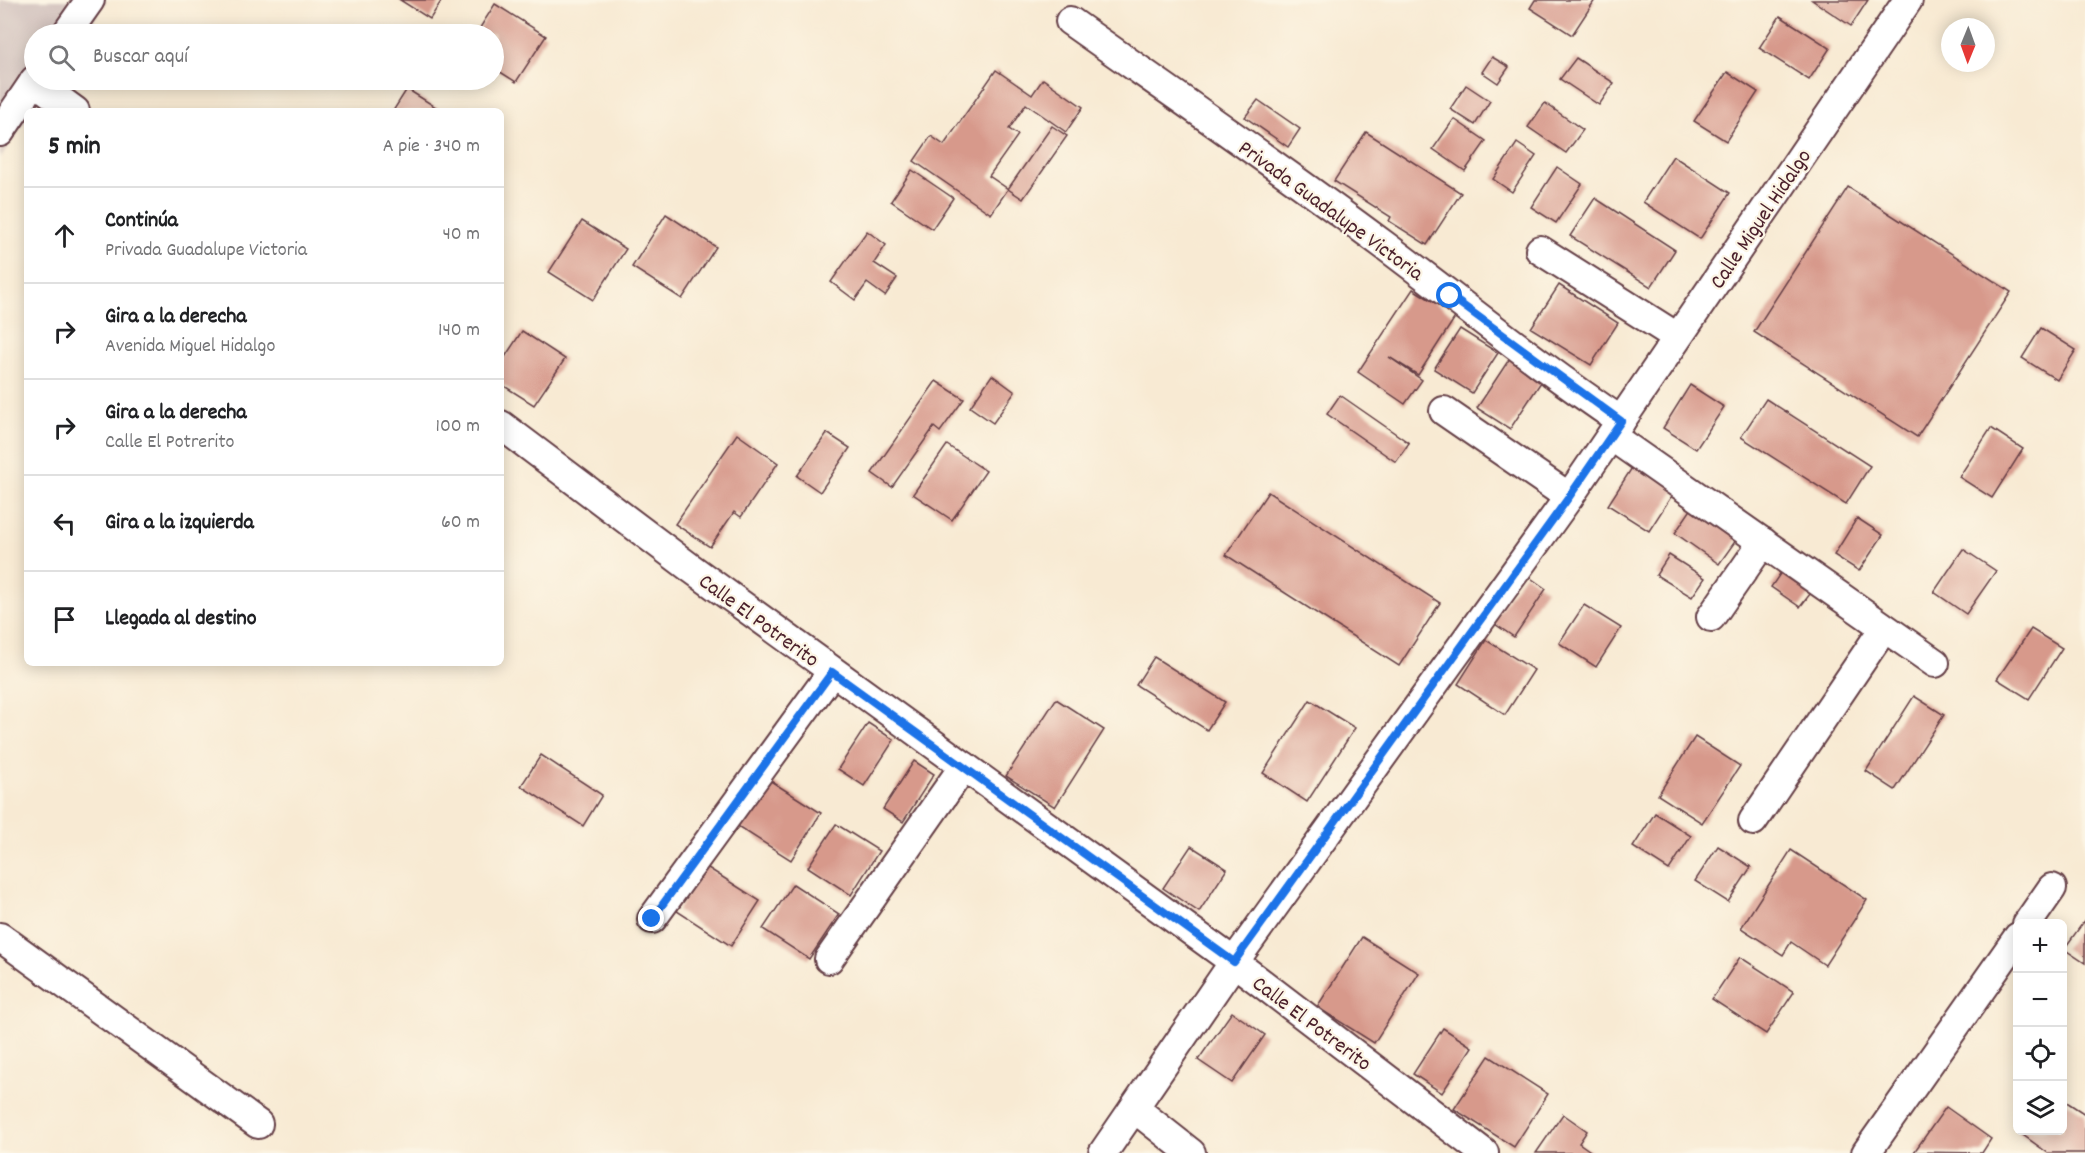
<!DOCTYPE html>
<html lang="es">
<head>
<meta charset="utf-8">
<style>
  body { margin:0; font-family:Dekko,sans-serif; background:#f6f6f6; color:#202124 }
  .controls { position:absolute; right:18px; bottom:18px; display:grid; overflow:hidden; border-radius:9px; box-shadow:0 3px 15px #0003 }
  .controls button { width:54px; height:54px; display:grid; place-items:center; padding:0; border:0; border-bottom:2px solid #e0e0e0; background:#fff; color:#202124; font:30px sans-serif }
  .compass { position:absolute; left:1941px; top:18px; width:54px; height:54px; border-radius:50%; background:#fff; box-shadow:0 3px 15px #0003; rotate:181deg }
  .stop { position:absolute; width:18px; height:18px; margin:-14px; border:4px solid #1a73e8; border-radius:50%; background:#fff }
  .stop.end { background:#1a73e8; border-color:#fff; box-shadow:0 2px 6px #0008 }
  .list { margin:0; padding:0; list-style:none }
  h2 { display:flex; justify-content:space-between; align-items:center; height:78px; margin:0; padding:0 24px; font-size:26px }
  h2 small { font-size:20px; font-weight:400; color:#757577 }
  .list li { display:grid; grid-template-columns:39px 1fr auto; gap:18px; align-items:center; box-sizing:border-box; height:96px; padding:0 24px; border-top:2px solid #e0e0e0 }
  .list b { display:block; font-size:22px; white-space:nowrap }
  .list p { margin:0; font-size:20px; white-space:nowrap; color:#757577 }
  .list em { font-size:20px; font-style:normal; color:#757577 }
  .icon { flex:none; width:33px; height:33px; fill:none; stroke:currentColor; stroke-width:2; stroke-linecap:round; stroke-linejoin:round }
  .map { position:relative; flex:none; width:2085px; height:1153px; overflow:hidden }
  .search { position:absolute; background:#fff; box-shadow:0 3px 15px #0003; left:24px; top:24px; width:480px; height:66px; display:flex; align-items:center; gap:15px; box-sizing:border-box; padding:0 21px; border-radius:33px; color:#757577; font-size:22px }
  .panel { position:absolute; background:#fff; box-shadow:0 3px 15px #0003; left:24px; top:108px; width:480px; height:558px; border-radius:9px }
  .map>svg:first-child { display:block }
</style>
</head>
<body>
<div class="map">
<svg width="2085" height="1153" viewBox="0 0 2085 1153">
  <rect width="100%" height="100%" fill="#fcf5e5"/>
  <filter id="ink" filterUnits="userSpaceOnUse"><feTurbulence type="fractalNoise" baseFrequency=".0167" numOctaves="2"/><feDisplacementMap in="SourceGraphic" scale="12" xChannelSelector="R" yChannelSelector="G"/><feConvolveMatrix kernelMatrix="1 2 1 2 8 2 1 2 1" color-interpolation-filters="sRGB"/></filter>
  <filter id="wash" filterUnits="userSpaceOnUse"><feTurbulence type="fractalNoise" baseFrequency=".008" numOctaves="4" result="noise"/><feDisplacementMap in="SourceGraphic" scale="24" xChannelSelector="R" yChannelSelector="G"/><feGaussianBlur stdDeviation="1.35" result="paint"/><feColorMatrix in="noise" values="0 0 0 0 0 0 0 0 0 0 0 0 0 0 0 0 0 1.4 0 .05"/><feComposite in="paint" operator="in"/></filter>
  <g filter="url(#wash)">
    <rect width="100%" height="100%" fill="#f8ead3"/>
    <path fill="#d0c0bc" d="M0 0H107L84 34H34V80H54L32 111H27V119L0 159Z"/>
    <g id="blocks">
      <g fill="#d7998b">
        <path d="M400 0H442L430 19Z"/>
        <path d="M1535 0H1595L1572 35 1530 8Z"/>
        <path d="M1812 0H1868L1851 26Z"/>
        <path d="M495 4 546 36 516 82 494 68V34H476Z"/>
        <path d="M1780 16 1830 48 1809 80 1759 48Z"/>
        <path d="M1492 57 1509 67 1498 83 1482 72Z"/>
        <path d="M1576 58 1614 83 1599 105 1560 79Z"/>
        <path d="M996 70 1032 95 1043 79 1083 107 1066 132 1026 104 1009 129 1018 135 989 176 1008 189 991 214 914 161 931 136 944 145Z"/>
        <path d="M1727 72 1758 92 1726 141 1694 121Z"/>
        <path d="M1466 85 1490 101 1475 125 1450 109Z"/>
        <path d="M407 89 442 111H393Z"/>
        <path d="M1258 100 1300 129 1288 147 1245 117Z"/>
        <path d="M1545 103 1583 130 1566 153 1528 127Z"/>
        <path d="M1454 119 1486 141 1465 171 1433 149Z"/>
        <path d="M1052 126 1067 136 1023 199 1008 189Z"/>
        <path d="M1366 132 1461 193 1427 245 1389 221 1391 217 1334 181Z"/>
        <path d="M1517 143 1536 156 1512 192 1493 179Z"/>
        <path d="M1673 156 1730 193 1700 239 1643 202Z"/>
        <path d="M1557 167 1582 184 1556 223 1531 207Z"/>
        <path d="M912 170 953 198 932 229 891 201Z"/>
        <path d="M1848 187 2011 292 1917 437 1754 332Z"/>
        <path d="M1595 198 1675 250 1651 287 1570 236Z"/>
        <path d="M666 214 716 247 682 299 632 267Z"/>
        <path d="M582 221 626 249 593 300 549 272Z"/>
        <path d="M867 231 886 245 874 263 897 278 885 296 867 283 855 300 831 282Z"/>
        <path d="M1559 285 1618 323 1591 365 1531 328Z"/>
        <path d="M1413 289 1456 316 1418 375 1389 357 1422 380 1405 404 1358 372Z"/>
        <path d="M2041 328 2076 350 2057 380 2022 358Z"/>
        <path d="M1460 329 1498 353 1472 393 1434 369Z"/>
        <path d="M522 331 565 359 534 405 501 384V363Z"/>
        <path d="M1512 355 1545 376 1510 429 1477 408Z"/>
        <path d="M992 375 1015 392 993 423 970 407Z"/>
        <path d="M936 381 964 399 940 432 934 427 892 487 872 473Z"/>
        <path d="M1690 385 1724 407 1696 449 1663 428Z"/>
        <path d="M1340 395 1409 443 1396 462 1327 414Z"/>
        <path d="M1766 399 1870 466 1846 504 1741 437Z"/>
        <path d="M1991 428 2023 449 1992 498 1959 477Z"/>
        <path d="M827 433 850 448 820 492 797 476Z"/>
        <path d="M737 434 778 463 741 517 734 512 710 547 675 524Z"/>
        <path d="M947 445 986 471 952 520 913 494Z"/>
        <path d="M1637 460 1678 486 1649 531 1608 505Z"/>
        <path d="M1268 492 1440 603 1399 666 1226 555Z"/>
        <path d="M1694 505 1739 536 1719 564 1675 533Z"/>
        <path d="M1857 518 1883 535 1859 571 1834 555Z"/>
        <path d="M1963 549 1996 571 1966 614 1934 592Z"/>
        <path d="M1669 555 1705 578 1692 597 1656 575Z"/>
        <path d="M1784 568 1814 589 1800 607 1771 587Z"/>
        <path d="M1525 574 1546 589 1514 637 1492 622Z"/>
        <path d="M1584 605 1621 628 1596 667 1559 643Z"/>
        <path d="M2031 629 2062 648 2029 699 1997 679Z"/>
        <path d="M1486 640 1534 670 1505 715 1458 684Z"/>
        <path d="M1154 657 1225 702 1207 730 1136 685Z"/>
        <path d="M1914 696 1944 715 1895 790 1866 771Z"/>
        <path d="M1056 699 1104 730 1055 807 1006 776Z"/>
        <path d="M1310 700 1355 728 1307 802 1263 773Z"/>
        <path d="M868 723 894 740 864 786 838 769Z"/>
        <path d="M1695 737 1740 766 1702 823 1658 795Z"/>
        <path d="M541 755 602 795 583 826 521 786Z"/>
        <path d="M914 761 934 774 903 822 883 809Z"/>
        <path d="M766 778 821 813 791 860 736 825Z"/>
        <path d="M1655 813 1691 836 1669 870 1633 847Z"/>
        <path d="M836 824 879 851 851 895 808 867Z"/>
        <path d="M1191 846 1227 869 1199 912 1163 888Z"/>
        <path d="M1718 846 1751 867 1728 902 1695 881Z"/>
        <path d="M1791 850 1867 900 1825 965 1791 942 1783 955 1741 928Z"/>
        <path d="M705 866 760 901 731 946 677 911Z"/>
        <path d="M793 884 839 914 809 959 763 929Z"/>
        <path d="M2085 920V963L2064 949Z"/>
        <path d="M1362 937 1419 973 1374 1043 1317 1007Z"/>
        <path d="M1740 957 1794 992 1766 1034 1712 999Z"/>
        <path d="M1232 1012 1265 1035 1232 1083 1198 1060Z"/>
        <path d="M1443 1028 1472 1047 1442 1093 1413 1074Z"/>
        <path d="M1489 1056 1548 1094 1514 1147 1454 1109Z"/>
        <path d="M2062 1099 2085 1114V1153H2048L2016 1130H2062Z"/>
        <path d="M1946 1107 1991 1139 1982 1153 1914 1152Z"/>
        <path d="M1563 1114 1587 1131 1579 1143 1593 1153H1536Z"/>
      </g>
    </g>
  </g>
  <g filter="url(#ink)">
    <use href="#blocks" fill-opacity="0" stroke="#643d44" stroke-width="1.5"/>
    <g fill="none" stroke-linecap="round" stroke-linejoin="round">
      <defs>
        <g id="minor">
          <path d="M1070 21C1175 95 1281 168 1384 245 1463 304 1539 366 1621 421"/>
          <path d="M66 34 90 0"/>
          <path d="M34 81 75 111"/>
          <path d="M0 132 35 80"/>
          <path d="M1540 250 1677 337"/>
          <path d="M1444 411 1569 497"/>
          <path d="M501 425 688 566 1234 962 1484 1153"/>
          <path d="M1611 436 1935 663"/>
          <path d="M1711 617 1763 542"/>
          <path d="M1753 821 1884 628"/>
          <path d="M652 919 832 672"/>
          <path d="M2027 924 2052 888"/>
          <path d="M0 937 258 1124"/>
          <path d="M829 959 964 766"/>
          <path d="M1134 1108 1191 1153"/>
          <path d="M1103 1153 1234 962 1569 497 1908 0"/>
          <path d="M1866 1153 2018 937"/>
        </g>
      </defs>
      <use href="#minor" stroke="#643d44" stroke-width="32"/>
      <use href="#minor" stroke="#fff" stroke-width="28"/>
    </g>
  </g>
  <g fill="none" stroke-linecap="round" stroke-linejoin="round" filter="url(#ink)">
    <path stroke="#1a73e8" stroke-width="8" d="M652 919 832 672 1234 962 1569 497 1621 421 1450 296"/>
  </g>
  <g text-anchor="middle" stroke-width="4.5" stroke-linejoin="round" paint-order="stroke">
    <g font-size="22" fill="#4a1f2b" stroke="#fcf5e5">
      <text transform="translate(1332 209) rotate(36)" y="8">Privada Guadalupe Victoria</text>
      <text transform="translate(1759 218) rotate(-56)" y="8">Calle Miguel Hidalgo</text>
      <text transform="translate(760 619) rotate(36)" y="8">Calle El Potrerito</text>
      <text transform="translate(1313 1022) rotate(37)" y="8">Calle El Potrerito</text>
    </g>
  </g>
</svg>
<div class="controls">
<button>+</button>
<button>−</button>
<button><svg class="icon" aria-label="locate" viewBox="0 0 24 24"><circle cx="12" cy="12" r="6"/><path d="M12 2v4M12 18v4M2 12h4M18 12h4"/></svg></button>
<button><svg class="icon" aria-label="layers" viewBox="0 0 24 24"><path d="M12 4l9 5-9 5-9-5zM3 14l9 5 9-5"/></svg></button>
</div>
<svg class="compass" viewBox="-18 -18 36 36"><path d="M0-13l5 13h-10z" fill="#e53935"/><path d="M0 13l5-13h-10z" fill="#757577"/></svg>
<div class="stop" style="left:1450px;top:296px"></div>
<div class="stop end" style="left:652px;top:919px"></div>
<div class="search"><svg class="icon" aria-label="search" viewBox="0 0 24 24"><circle cx="10" cy="10" r="6"/><path d="M15 15l6 6"/></svg>Buscar aquí</div>
<section class="panel">
<h2>5 min<small>A pie · 340 m</small></h2>
<ul class="list">
<li><svg class="icon" aria-label="ahead" viewBox="0 0 24 24"><path d="M12 20V5M6 11l6-6 6 6"/></svg><div><b>Continúa</b><p>Privada Guadalupe Victoria</p></div><em>40 m</em></li>
<li><svg class="icon" aria-label="right" viewBox="0 0 24 24"><path d="M7 20v-9h11M14 6l5 5-5 5"/></svg><div><b>Gira a la derecha</b><p>Avenida Miguel Hidalgo</p></div><em>140 m</em></li>
<li><svg class="icon" aria-label="right" viewBox="0 0 24 24"><path d="M7 20v-9h11M14 6l5 5-5 5"/></svg><div><b>Gira a la derecha</b><p>Calle El Potrerito</p></div><em>100 m</em></li>
<li><svg class="icon" aria-label="left" viewBox="0 0 24 24"><path d="M17 20v-9H6M10 6l-5 5 5 5"/></svg><div><b>Gira a la izquierda</b></div><em>60 m</em></li>
<li><svg class="icon" aria-label="arrive" viewBox="0 0 24 24"><path d="M6 21V4h12l-3 4 3 4H6"/></svg><div><b>Llegada al destino</b></div></li>
</ul>
</section>
</div>
</body>
</html>
